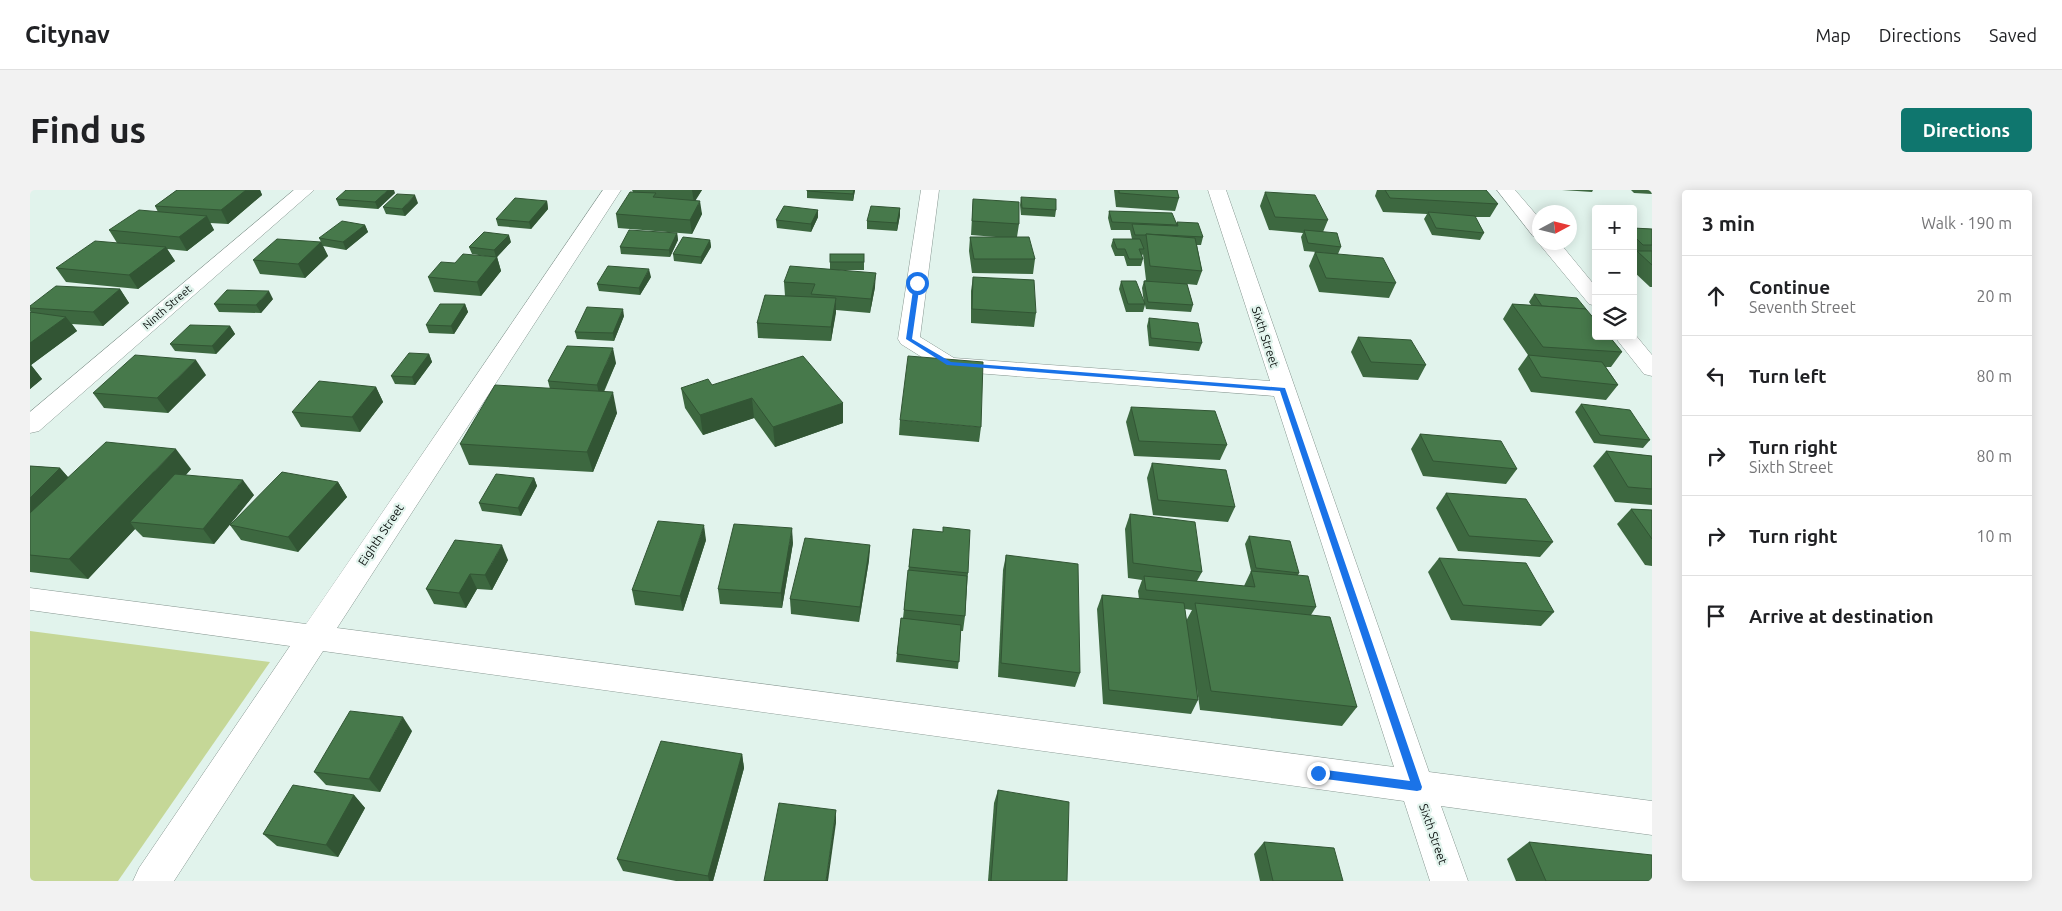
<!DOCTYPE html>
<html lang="en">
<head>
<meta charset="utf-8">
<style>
  body { margin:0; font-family:Ubuntu,sans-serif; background:#f2f2f2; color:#202124 }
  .controls { position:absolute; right:15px; top:15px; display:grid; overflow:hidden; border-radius:5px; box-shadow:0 2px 12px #0003 }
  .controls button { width:45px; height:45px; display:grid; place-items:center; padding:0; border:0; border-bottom:1px solid #e0e0e0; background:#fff; color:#202124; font:25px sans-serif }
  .compass { position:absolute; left:1502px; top:15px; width:45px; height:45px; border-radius:50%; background:#fff; box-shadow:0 2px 12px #0003; rotate:83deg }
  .stop { position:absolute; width:15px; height:15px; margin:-11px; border:4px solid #1a73e8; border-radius:50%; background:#fff }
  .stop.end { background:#1a73e8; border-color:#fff; box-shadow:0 1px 5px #0008 }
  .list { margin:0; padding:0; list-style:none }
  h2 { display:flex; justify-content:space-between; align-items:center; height:65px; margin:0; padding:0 20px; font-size:21px }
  h2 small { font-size:16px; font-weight:400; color:#757577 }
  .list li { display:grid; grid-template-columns:32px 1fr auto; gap:15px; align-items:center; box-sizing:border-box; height:80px; padding:0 20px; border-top:1px solid #e0e0e0 }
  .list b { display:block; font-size:19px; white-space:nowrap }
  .list p { margin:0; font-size:16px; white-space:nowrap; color:#757577 }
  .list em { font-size:16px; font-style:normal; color:#757577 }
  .icon { flex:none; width:28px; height:28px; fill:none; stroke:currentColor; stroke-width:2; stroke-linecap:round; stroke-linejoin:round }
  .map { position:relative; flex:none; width:1622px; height:691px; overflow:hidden; border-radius:5px }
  header { display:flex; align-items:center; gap:30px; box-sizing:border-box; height:70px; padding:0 25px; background:#fff; border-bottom:1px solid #e0e0e0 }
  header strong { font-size:24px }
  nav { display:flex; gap:28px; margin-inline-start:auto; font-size:18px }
  .intro { display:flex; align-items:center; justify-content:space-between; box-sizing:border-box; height:120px; padding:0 30px }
  h1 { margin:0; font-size:35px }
  .button { padding:12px 22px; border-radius:5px; background:#0f766e; color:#fff; font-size:18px; font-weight:700 }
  main { display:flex; gap:30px; padding:0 30px }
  aside { flex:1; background:#fff; border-radius:5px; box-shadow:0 2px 12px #0003 }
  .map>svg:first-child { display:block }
</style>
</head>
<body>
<header>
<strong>Citynav</strong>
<nav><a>Map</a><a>Directions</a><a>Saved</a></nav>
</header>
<div class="intro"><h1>Find us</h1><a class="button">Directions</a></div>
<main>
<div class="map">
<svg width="1622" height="691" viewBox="0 0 1622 691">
  <rect width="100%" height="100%" fill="#e1f3ec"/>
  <path fill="#c5d797" d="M0 441 240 472 88 691H0Z"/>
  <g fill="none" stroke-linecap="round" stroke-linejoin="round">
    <defs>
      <g id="minor">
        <path d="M264 0H284L9 241 0 243V222Z"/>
        <path d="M573 0H591L307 438 1364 577 1244 206 919 181 911 179 871 154 868 149 891 0H909L890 147 924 168 1240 191 1178 0H1196L1399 582 1622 611V645L1411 616 1438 691H1400L1374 611 293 461 144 691H103L109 678 260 456 0 420V398L276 434Z"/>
        <path d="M1467 0H1485L1510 29V48L1503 46Z"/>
        <path d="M1510 51V52H1529L1566 97V116L1559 114 1511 56 1508 52Z"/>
        <path d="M1603 142 1622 165V186L1614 184 1584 146H1603Z"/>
      </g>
    </defs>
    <use href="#minor" stroke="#879791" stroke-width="1"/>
    <use href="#minor" fill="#fff" fill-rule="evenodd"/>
  </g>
  <g fill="#3d6840" fill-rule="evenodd">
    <path d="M147 0H230L232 5 198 34 180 33 184 40 157 61 137 59 145 71 108 99 36 92 26 78 87 53 79 40 128 22 125 16Z"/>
    <path d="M602 0H672L665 10 672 24 662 44 588 38 586 24 603 2Z"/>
    <path d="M777 0H825L823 11 777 8Z"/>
    <path d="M1084 0H1147L1149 8 1145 21 1086 17Z"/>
    <path d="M1347 0H1456L1468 14 1460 27H1445L1454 43 1450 50 1402 45 1394 29 1397 24 1353 22 1345 6Z"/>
    <path d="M1532 0H1563L1562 2Z"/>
    <path d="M1601 0H1622V4L1604 3Z"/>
    <path d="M1235 2 1298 30 1293 42 1311 57 1308 64 1366 93 1359 108 1289 102 1279 76 1285 62 1299 63 1274 61 1271 47 1273 43 1239 40 1230 16Z"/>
    <path d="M365 3 348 19 309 16 306 9Z"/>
    <path d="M991 7 1026 20 1025 27 991 25 990 15Z"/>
    <path d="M943 9 989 34 987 47 1005 69 1003 84 942 83 939 61 940 47H966L941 45Z"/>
    <path d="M517 11 518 19 501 39 468 36 466 29Z"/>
    <path d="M388 13 375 26 356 24 353 17Z"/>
    <path d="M870 18V25L867 41 837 39V31Z"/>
    <path d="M788 20V27L781 42 747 38 746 30Z"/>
    <path d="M1079 21 1146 34 1147 32 1173 47 1171 55H1167L1172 81 1167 95 1157 94 1163 115 1161 122 1116 119 1115 115 1113 122H1096L1089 99 1091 91 1114 113 1112 98 1114 91 1116 90 1113 64 1112 66 1113 69 1111 76H1097L1094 66H1085L1081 56 1083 49H1102L1100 40H1081L1078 28Z"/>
    <path d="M335 35 338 42 316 60 293 56 298 66 275 88 230 84 223 70 291 52 289 48Z"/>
    <path d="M1603 38 1622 39V97H1620L1603 81V66L1607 61 1603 58Z"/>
    <path d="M647 43 648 50 640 67 591 64 590 57Z"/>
    <path d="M680 50 681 57 671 74 644 71 643 64Z"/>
    <path d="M481 52 467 67 471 81 451 106 404 102 398 87 425 73 461 67 442 64 439 57Z"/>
    <path d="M834 64V80H805L845 97 840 123 806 120 801 151 728 148 727 133 755 106 754 92 800 79V72Z"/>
    <path d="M621 87 610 105 569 101 567 94Z"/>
    <path d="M943 87 1006 123 1004 137 941 133V101Z"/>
    <path d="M90 99 99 113 73 136 42 134 47 141 1 175 12 189 0 199V122H1L0 121V116Z"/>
    <path d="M1504 104 1555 119 1592 162 1581 177H1576L1588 195 1576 210 1501 202 1488 179 1498 165 1473 129 1482 114 1501 115 1499 112Z"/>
    <path d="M243 109 231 123 189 122 184 114Z"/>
    <path d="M435 114 438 122 424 144 399 143 396 135Z"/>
    <path d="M594 126 584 151 547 149 545 142Z"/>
    <path d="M1119 128 1172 153 1169 161 1119 156 1117 136Z"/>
    <path d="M200 136 205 144 186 164 145 161 140 154Z"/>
    <path d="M1328 147 1396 175 1388 190 1333 187 1321 162Z"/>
    <path d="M399 164 402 172 385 195 365 194 361 186Z"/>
    <path d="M586 173 574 202 587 223 563 282 439 275 430 254 520 199 518 191Z"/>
    <path d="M176 185 138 223 74 218 63 203Z"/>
    <path d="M682 195 813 213V233L745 257 724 228 673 245 655 218 651 198Z"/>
    <path d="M346 197 353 212 330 242 271 237 262 222Z"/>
    <path d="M1551 214 1620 250 1613 258 1564 253 1545 222Z"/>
    <path d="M1101 217 1197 255 1190 270 1104 266 1096 232Z"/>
    <path d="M870 230 951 237 949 252 869 245Z"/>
    <path d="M1390 244 1487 279 1476 294 1393 286 1381 259Z"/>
    <path d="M1576 261 1622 266V315L1585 312 1563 276Z"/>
    <path d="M1122 273 1205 317 1198 332 1123 325 1117 288Z"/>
    <path d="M0 276 30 278 38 287 161 279 156 285 224 305 184 354 113 347 105 339 58 389 0 382Z"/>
    <path d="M504 288 507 296 491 326 452 321 449 313Z"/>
    <path d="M308 292 317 307 268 362 211 350 200 335Z"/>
    <path d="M1416 303 1523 352 1510 367 1428 361 1406 318Z"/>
    <path d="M1601 319 1622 320V376L1615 375 1587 334Z"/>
    <path d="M1100 324 1172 382 1167 391 1214 396 1221 381 1215 354 1219 346 1269 383 1268 385 1286 417 1281 425 1327 517 1312 536 1170 520 1167 499 1168 510 1161 524 1073 514 1067 419 1072 405 1109 409 1108 401 1112 390 1098 388 1095 339ZM1155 419 1162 420 1156 431Z"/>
    <path d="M883 339 938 383 935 426 933 441H931L928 479 866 472 871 428H873Z"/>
    <path d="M676 350 653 421 605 415 602 400Z"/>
    <path d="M763 353 752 418 690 414 688 399Z"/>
    <path d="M840 355 839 370 829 432 761 424 760 409Z"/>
    <path d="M976 365 1050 483 1045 497 968 487 973 380Z"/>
    <path d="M1409 368 1524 422 1511 436 1421 430 1398 382Z"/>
    <path d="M478 370 462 400 447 399 436 418 404 414 396 399Z"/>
    <path d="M382 541 350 602 296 595 284 582Z"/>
    <path d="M712 564 714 578 683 691H646L593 681 587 669Z"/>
    <path d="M968 600 1037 691H958L964 613Z"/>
    <path d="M324 605 335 618 308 667 247 656 233 644Z"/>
    <path d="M1234 652 1313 691H1230L1224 664Z"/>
    <path d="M1499 652 1622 691H1486L1477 669Z"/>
  </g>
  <g fill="#325534">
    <path d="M216 0H230L232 5 198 34 191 20Z"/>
    <path d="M358 0H364L365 3 348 19 345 12Z"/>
    <path d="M662 0H672L664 13Z"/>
    <path d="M824 0H825L823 11V4Z"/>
    <path d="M385 5 388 13 375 26 372 19Z"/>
    <path d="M517 11 518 19 501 39 499 32Z"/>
    <path d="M670 11 672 24 662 44 660 30Z"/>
    <path d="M870 18V25L867 41V33Z"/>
    <path d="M788 20V27L781 42V34Z"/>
    <path d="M177 26 184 40 157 61 149 47Z"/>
    <path d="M335 35 338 42 316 60 313 52Z"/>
    <path d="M647 43 648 50 640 67 639 60Z"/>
    <path d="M479 45 481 52 467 67 471 81 451 106 447 92 466 67 464 60Z"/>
    <path d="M680 50 681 57 671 74V67Z"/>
    <path d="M291 52 298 66 275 88 268 74Z"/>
    <path d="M136 57 145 71 108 99 99 85Z"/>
    <path d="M619 79 621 87 610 105 609 98Z"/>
    <path d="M846 83 845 97 840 123 841 109Z"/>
    <path d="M90 99 99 113 73 136 63 122Z"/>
    <path d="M239 101 243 109 231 123 226 115Z"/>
    <path d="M806 108V123L801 151V137Z"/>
    <path d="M435 114 438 122 424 144 421 136Z"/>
    <path d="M593 119 594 126 584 151 583 143Z"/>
    <path d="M36 127 47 141 1 175 12 189 0 199V153Z"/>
    <path d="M200 136 205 144 186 164 182 156Z"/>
    <path d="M583 158 586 173 570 209 567 195Z"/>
    <path d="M399 164 402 172 385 195 382 187Z"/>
    <path d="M166 170 176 185 138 223 127 208Z"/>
    <path d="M346 197 353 212 330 242 322 227Z"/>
    <path d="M583 202 587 223 563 282 557 262Z"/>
    <path d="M722 208 724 228 673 245 670 225Z"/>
    <path d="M813 213V233L745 257 743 237Z"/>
    <path d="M146 259 161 279 110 333 100 332 105 339 58 389 39 369Z"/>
    <path d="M30 278 43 293 0 337V308Z"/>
    <path d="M504 288 507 296 491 326 488 318Z"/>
    <path d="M213 290 224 305 184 354 173 339Z"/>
    <path d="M308 292 317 307 268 362 258 347Z"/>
    <path d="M674 335 676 350 653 421 650 406Z"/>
    <path d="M762 338 763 353 752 418 751 403Z"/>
    <path d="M472 355 478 370 462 400 455 385Z"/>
    <path d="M840 355 839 370 829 432 830 417Z"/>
    <path d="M440 384 447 399 436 418 429 403Z"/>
    <path d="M373 527 382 541 350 602 339 589Z"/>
    <path d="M712 564 714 578 683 691H679L678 686Z"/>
    <path d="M324 605 335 618 308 667 296 655Z"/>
    <path d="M806 620V633L798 691H796Z"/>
  </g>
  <g fill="#47794b" stroke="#325534">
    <path d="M147 0H216L191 20 125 16Z"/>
    <path d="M316 0H358L345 12 306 9Z"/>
    <path d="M777 0H824L823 4 777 1Z"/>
    <path d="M1089 0H1147L1149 8 1089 3Z"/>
    <path d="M1355 0H1456L1468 14 1360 8Z"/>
    <path d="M600 2 626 3 623 7 670 11 660 30 586 24Z"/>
    <path d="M1235 2 1285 5 1298 30 1245 27Z"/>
    <path d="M367 4 385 5 372 19 353 17Z"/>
    <path d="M991 7 1026 9V20L992 18Z"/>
    <path d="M485 8 517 11 499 32 466 29Z"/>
    <path d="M943 9 989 12V34L942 31Z"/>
    <path d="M754 16 788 20 781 34 746 30Z"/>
    <path d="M841 16 870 18 867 33 837 31Z"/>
    <path d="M109 20 177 26 149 47 79 40Z"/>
    <path d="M1079 21 1142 23 1147 35 1082 32Z"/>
    <path d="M1398 22 1445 26 1454 43 1406 38Z"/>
    <path d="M312 31 335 35 313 52 289 48Z"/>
    <path d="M1147 32 1168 33 1173 47 1116 44V45H1105L1102 34 1148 36Z"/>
    <path d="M1603 38 1622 39V55H1613L1603 45Z"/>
    <path d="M599 40 647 43 639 60 590 57Z"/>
    <path d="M1274 40 1307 43 1311 57 1278 53Z"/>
    <path d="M454 42 479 45 464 60 439 57Z"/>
    <path d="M1116 44 1165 48 1172 81 1120 76Z"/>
    <path d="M653 47 680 50 671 67 643 64Z"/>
    <path d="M940 47H999L1005 69H944Z"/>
    <path d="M247 49 291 52 268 74 223 70Z"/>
    <path d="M1083 49H1110L1114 59H1109L1113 69H1099L1095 59H1087Z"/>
    <path d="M65 51 136 57 99 85 26 78Z"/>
    <path d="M1607 61H1622V75Z"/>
    <path d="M1285 62 1353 68 1366 93 1296 88Z"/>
    <path d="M433 64 467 67 447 92 398 87 411 72 425 73Z"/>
    <rect x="800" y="64" width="34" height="8"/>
    <path d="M578 76 619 79 609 98 567 94Z"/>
    <path d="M760 76 846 83 841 109 781 104 785 94 754 92Z"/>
    <path d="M943 87 1004 90 1006 123 942 119Z"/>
    <path d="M1091 91H1106L1115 114H1098Z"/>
    <path d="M1114 91 1157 94 1163 115 1118 112Z"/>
    <path d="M26 96 90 99 63 122 0 118V116Z"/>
    <path d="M197 100 239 101 226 115 184 114Z"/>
    <path d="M1504 104 1547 108 1556 119 1512 116Z"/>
    <path d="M735 105 806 108 801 137 727 133Z"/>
    <path d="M410 114H435L421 136 396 135Z"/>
    <path d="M1482 114 1556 119 1566 131V146H1579L1592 162 1513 157Z"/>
    <path d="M557 117 593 119 583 143 545 142Z"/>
    <path d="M0 122 36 127 0 153Z"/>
    <path d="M1119 128 1168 133 1172 153 1121 148Z"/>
    <path d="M160 135 200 136 182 156 140 154Z"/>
    <path d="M1328 147 1381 150 1396 175 1341 172Z"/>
    <path d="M537 156 583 158 567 195 518 191Z"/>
    <path d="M379 163 399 164 382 187 361 186Z"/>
    <path d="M105 165 166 170 127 208 63 203Z"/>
    <path d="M1498 165 1572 172 1588 195 1511 187Z"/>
    <path d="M773 166 813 213 743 237 722 208 670 225 651 198 678 189 682 195Z"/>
    <path d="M878 166 953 172 951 237 870 230Z"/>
    <path d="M289 191 346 197 322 227 262 222Z"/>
    <path d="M465 195 583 202 557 262 430 254Z"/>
    <path d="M1551 214 1600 220 1620 250 1570 245Z"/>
    <path d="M1101 217 1185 221 1197 255 1109 251Z"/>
    <path d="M1390 244 1471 251 1487 279 1403 271Z"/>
    <path d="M76 252 146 259 39 369 0 365V323Z"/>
    <path d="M1576 261 1622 266V299L1598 297Z"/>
    <path d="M1122 273 1196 280 1205 317 1128 310Z"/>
    <path d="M0 276 30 278 0 308Z"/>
    <path d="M252 282 308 292 258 347 200 335Z"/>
    <path d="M145 284 213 290 173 339 100 332Z"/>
    <path d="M466 284 504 288 488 318 449 313Z"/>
    <path d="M1416 303 1496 309 1523 352 1439 346Z"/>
    <path d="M1601 319 1622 320V349Z"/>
    <path d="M1100 324 1165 332 1172 382 1103 373Z"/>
    <path d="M628 331 674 335 650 406 602 400Z"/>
    <path d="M704 334 762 338 751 403 688 399Z"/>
    <path d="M913 337 940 340 938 383 879 377 883 339 913 342Z"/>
    <path d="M1219 346 1260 351 1269 383 1226 378Z"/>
    <path d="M775 348 840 355 830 417 760 409Z"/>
    <path d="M425 350 472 355 455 385 440 384 429 403 396 399Z"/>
    <path d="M976 365 1048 374 1050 483 971 473Z"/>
    <path d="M1409 368 1496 373 1524 422 1433 415Z"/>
    <path d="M878 380 937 386 935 426 874 420Z"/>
    <path d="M1221 381 1278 386 1286 417 1116 400 1114 386 1225 397Z"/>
    <path d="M1072 405 1154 413 1168 510 1079 500Z"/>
    <path d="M1165 413 1300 427 1327 517 1181 501Z"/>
    <path d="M871 428 931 435 929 472 867 464Z"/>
    <path d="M320 521 373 527 339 589 284 582Z"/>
    <path d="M631 551 712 564 678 686 587 669Z"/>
    <path d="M263 595 324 605 296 655 233 644Z"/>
    <path d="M968 600 1039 612 1037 691H961Z"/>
    <path d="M749 613 806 620 796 691H734Z"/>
    <path d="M1234 652 1304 658 1313 691H1243Z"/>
    <path d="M1499 652 1622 665V691H1516Z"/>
  </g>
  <path fill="#1a73e8" d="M887 91 890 93 882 149 921 172 1255 198 1392 597 1391 600 1387 601 1288 588 1283 583 1288 579 1380 591 1250 201 917 175 876 149 884 93Z"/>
  <g text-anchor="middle" stroke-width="4.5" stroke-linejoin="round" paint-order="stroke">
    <g font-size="11" fill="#0b110f" stroke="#e1f3ec">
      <text transform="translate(137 117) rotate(-41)" y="4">Ninth Street</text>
    </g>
    <g font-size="12" fill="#0b110f" stroke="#e1f3ec">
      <text transform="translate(1235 147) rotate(72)" y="4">Sixth Street</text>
      <text transform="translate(351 345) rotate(-56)" y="4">Eighth Street</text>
      <text transform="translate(1403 644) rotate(71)" y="4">Sixth Street</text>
    </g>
  </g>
</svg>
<div class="controls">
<button>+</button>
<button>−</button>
<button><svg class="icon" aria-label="layers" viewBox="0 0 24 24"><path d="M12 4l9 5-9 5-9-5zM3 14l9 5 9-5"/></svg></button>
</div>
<svg class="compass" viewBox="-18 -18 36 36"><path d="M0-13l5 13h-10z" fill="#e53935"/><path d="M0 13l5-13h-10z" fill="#757577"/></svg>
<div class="stop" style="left:887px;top:93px"></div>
<div class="stop end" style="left:1288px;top:583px"></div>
</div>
<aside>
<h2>3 min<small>Walk · 190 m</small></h2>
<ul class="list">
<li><svg class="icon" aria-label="ahead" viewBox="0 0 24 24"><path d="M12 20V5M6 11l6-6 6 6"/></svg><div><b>Continue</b><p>Seventh Street</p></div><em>20 m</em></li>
<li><svg class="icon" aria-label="left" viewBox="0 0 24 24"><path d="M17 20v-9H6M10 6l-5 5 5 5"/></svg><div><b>Turn left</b></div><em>80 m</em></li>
<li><svg class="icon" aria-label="right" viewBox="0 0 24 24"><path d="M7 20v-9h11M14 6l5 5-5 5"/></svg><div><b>Turn right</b><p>Sixth Street</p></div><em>80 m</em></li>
<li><svg class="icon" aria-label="right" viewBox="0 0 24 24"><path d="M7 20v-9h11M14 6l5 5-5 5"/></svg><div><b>Turn right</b></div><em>10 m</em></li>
<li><svg class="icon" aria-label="arrive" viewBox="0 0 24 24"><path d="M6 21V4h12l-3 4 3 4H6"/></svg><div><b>Arrive at destination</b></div></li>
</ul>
</aside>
</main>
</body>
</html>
